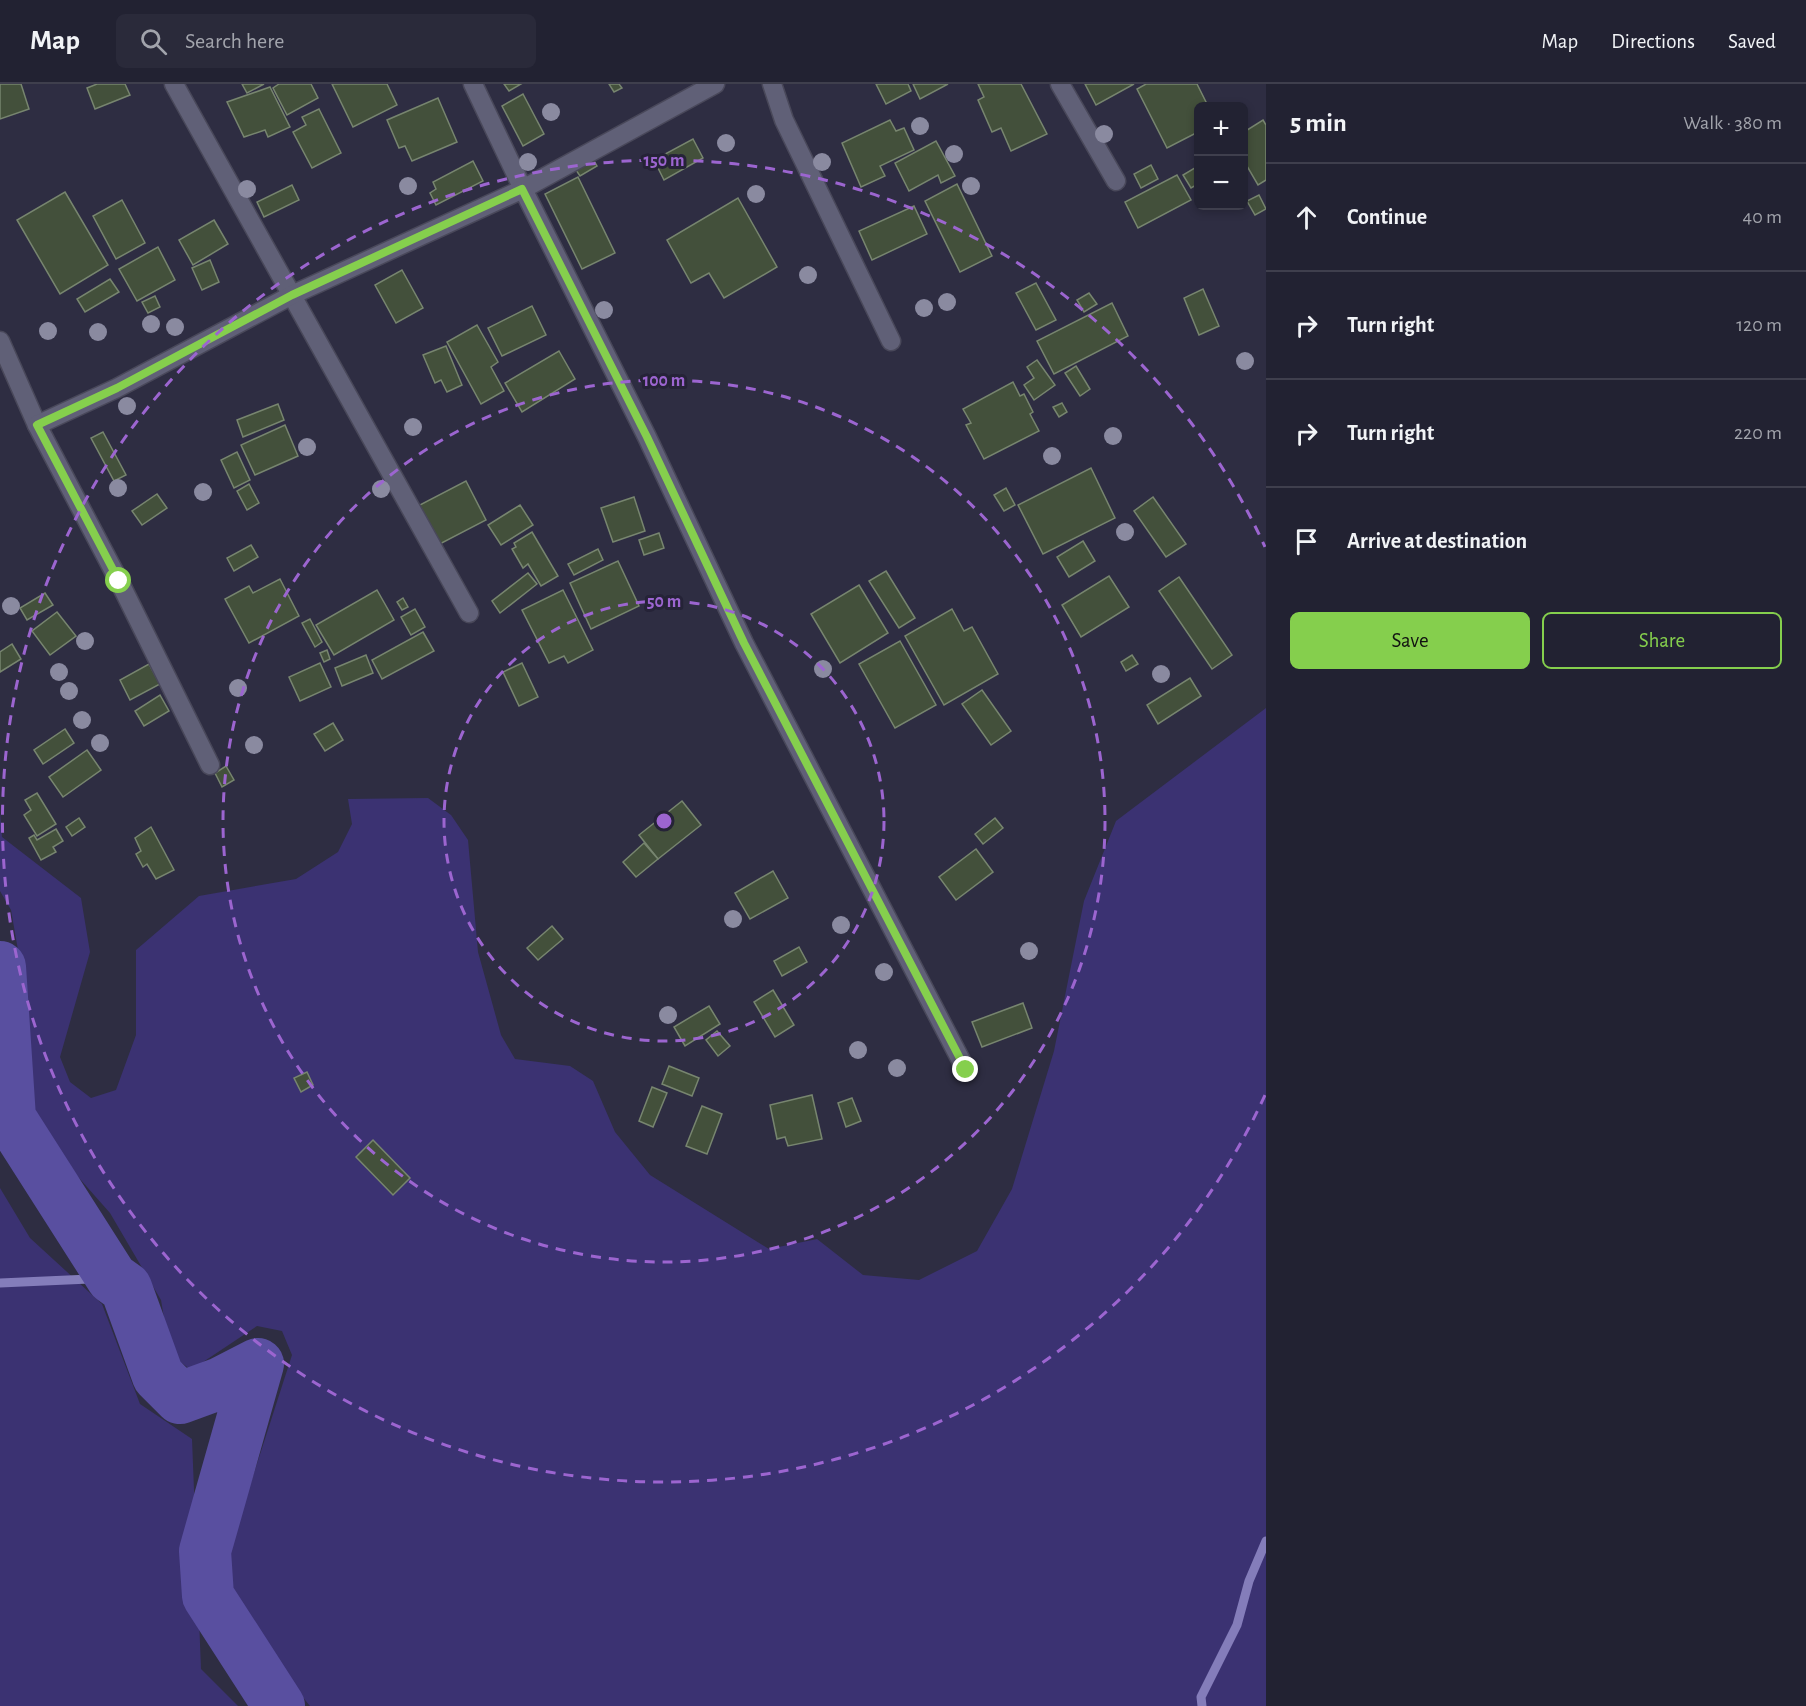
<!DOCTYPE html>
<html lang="en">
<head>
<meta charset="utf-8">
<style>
  body { margin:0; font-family:"Alegreya Sans",sans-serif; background:#2a2a3a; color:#f1f3f6 }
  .controls { position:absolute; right:18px; top:18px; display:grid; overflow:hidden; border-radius:9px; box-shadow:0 3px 9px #0003 }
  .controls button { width:54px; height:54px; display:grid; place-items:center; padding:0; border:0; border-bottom:2px solid #3f3f4d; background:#222232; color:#f1f3f6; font:30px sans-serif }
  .stop { position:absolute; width:18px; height:18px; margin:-14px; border:4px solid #85cf4d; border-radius:50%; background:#fff }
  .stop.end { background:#85cf4d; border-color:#fff; box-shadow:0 2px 6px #0008 }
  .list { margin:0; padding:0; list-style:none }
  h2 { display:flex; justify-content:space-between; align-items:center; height:78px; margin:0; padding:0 24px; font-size:26px }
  h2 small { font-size:20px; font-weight:400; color:#a2a4ac }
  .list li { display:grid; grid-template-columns:39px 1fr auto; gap:18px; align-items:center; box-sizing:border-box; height:108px; padding:0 24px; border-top:2px solid #3f3f4d }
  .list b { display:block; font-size:22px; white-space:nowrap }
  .list em { font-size:20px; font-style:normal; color:#a2a4ac }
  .actions { display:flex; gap:12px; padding:18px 24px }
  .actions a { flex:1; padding:14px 0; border:2px solid #85cf4d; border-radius:9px; text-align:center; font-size:21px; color:#85cf4d }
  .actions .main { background:#85cf4d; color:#111 }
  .icon { flex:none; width:33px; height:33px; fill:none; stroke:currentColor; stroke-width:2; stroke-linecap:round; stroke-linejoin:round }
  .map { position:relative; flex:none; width:1266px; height:1622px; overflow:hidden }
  header { display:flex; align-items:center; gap:36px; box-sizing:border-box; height:84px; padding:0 30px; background:#222232; border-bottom:2px solid #3f3f4d }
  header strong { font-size:28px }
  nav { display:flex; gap:33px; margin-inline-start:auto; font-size:21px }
  .search { width:420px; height:54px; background:#2a2a3a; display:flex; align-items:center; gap:15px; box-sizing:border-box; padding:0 21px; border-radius:9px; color:#a2a4ac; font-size:22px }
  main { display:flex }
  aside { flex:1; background:#222232 }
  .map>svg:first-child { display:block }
</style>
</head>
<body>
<header>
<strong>Map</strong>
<div class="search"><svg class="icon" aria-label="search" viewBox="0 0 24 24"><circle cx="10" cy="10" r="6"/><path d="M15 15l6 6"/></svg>Search here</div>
<nav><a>Map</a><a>Directions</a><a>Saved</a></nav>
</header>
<main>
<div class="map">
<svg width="1266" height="1622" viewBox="0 0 1266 1622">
  <rect width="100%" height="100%" fill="#2e2d42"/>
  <g fill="#3b3272">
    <path d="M1266 624V1622H310L270 1573 226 1501V1476L292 1271 282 1247 257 1242 191 1286 170 1270 161 1216 110 1129 34 1043 24 1017 25 906 11 826 0 807V728L2 753 81 814 90 868 60 973 70 998 91 1014 116 1006 136 951V866L199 812 296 795 338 768 352 740 348 715 428 714 451 731 468 756 478 868 501 951 515 975 570 982 593 997 615 1048 650 1091 769 1165 817 1155 863 1191 919 1196 977 1167 1012 1105 1054 967 1084 817 1116 737Z"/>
    <path d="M0 1104 30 1154 102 1220 140 1320 192 1355 201 1585 238 1622H0Z"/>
  </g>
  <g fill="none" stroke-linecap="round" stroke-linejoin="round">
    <g stroke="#847dba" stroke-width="9">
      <path d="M0 1199 112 1194"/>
      <path d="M1202 1622 1201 1613 1237 1541 1249 1497 1266 1457"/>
    </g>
    <path stroke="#594fa0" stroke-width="52" d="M0 883 10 1034 112 1194 126 1204 158 1292 180 1314 221 1299 258 1280 205 1467 208 1512 279 1622"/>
  </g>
  <g fill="#43503b" stroke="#77856f" stroke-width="1.5">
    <path d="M0 0H21L29 25 0 35Z"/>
    <path d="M97 0H125L130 11 95 25 87 4Z"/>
    <path d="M242 0H264L247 9Z"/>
    <path d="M279 0H311L318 14 287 31 273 4Z"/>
    <path d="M332 0H387L397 21 353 43Z"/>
    <path d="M504 0H521L509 7Z"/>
    <path d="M609 0H619L622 4 614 8Z"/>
    <path d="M876 0H908L911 7 886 20Z"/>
    <path d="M913 0H948L920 15Z"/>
    <path d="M978 0H1021L1047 50 1011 67 1001 44 992 48 978 16 984 13Z"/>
    <path d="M1085 0H1134L1096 21Z"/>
    <path d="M1146 0H1197L1208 22H1198V48L1167 64 1137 5Z"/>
    <path d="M270 3 290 43 268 53 265 46 244 53 227 18Z"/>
    <path d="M523 10 544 50 523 62 502 22Z"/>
    <path d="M438 14 457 58 412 77 405 62 399 64 387 36Z"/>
    <path d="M319 25 341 69 312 84 293 48 306 41 302 33Z"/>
    <path d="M890 36 896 47 904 44 914 66 880 82 885 92 861 103 842 59Z"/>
    <path d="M1263 36 1266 41V96L1258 101 1244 77V48Z"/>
    <path d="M693 55 703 74 664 96 654 76Z"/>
    <path d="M936 57 955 92 941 99 938 91 909 107 895 79Z"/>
    <path d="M593 75 597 82 580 92 576 86Z"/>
    <path d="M473 77 483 97 436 121 430 109 436 105 433 98Z"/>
    <path d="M1151 81 1158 95 1141 104 1134 90Z"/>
    <path d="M1198 82V100L1191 104 1183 91Z"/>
    <path d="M1177 91 1191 116 1138 144 1125 118Z"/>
    <path d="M578 93 615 169 582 185 545 110Z"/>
    <path d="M957 100 992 172 960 188 925 117Z"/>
    <path d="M292 101 299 116 264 133 257 118Z"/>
    <path d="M65 108 108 181 60 210 17 136Z"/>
    <path d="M1259 111 1266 125 1255 131 1247 117Z"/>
    <path d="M738 114 777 183 724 214 709 189 691 199 667 156Z"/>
    <path d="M122 116 145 159 116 175 93 132Z"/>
    <path d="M914 122 927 150 872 176 859 147Z"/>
    <path d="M214 136 228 160 193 181 179 156Z"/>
    <path d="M158 163 175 196 137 217 119 185Z"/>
    <path d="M210 176 219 198 202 206 192 184Z"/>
    <path d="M402 186 423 224 396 239 375 201Z"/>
    <path d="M110 195 119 208 85 228 77 215Z"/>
    <path d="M1036 199 1056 236 1036 246 1016 209Z"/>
    <path d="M1203 205 1219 242 1199 251 1184 214Z"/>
    <path d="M1089 209 1097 220 1084 228 1077 216Z"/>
    <path d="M155 212 160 223 148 229 142 218Z"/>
    <path d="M1112 219 1128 252 1054 290 1037 257Z"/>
    <path d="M532 222 546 251 502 272 488 244Z"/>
    <path d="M477 241 498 278 491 283 504 307 481 320 447 258Z"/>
    <path d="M446 262 462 301 447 308 441 296 435 299 423 271Z"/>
    <path d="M559 267 575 295 522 328 505 299Z"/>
    <path d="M1037 276 1055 301 1034 316 1024 301 1034 294 1027 283Z"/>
    <path d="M1076 282 1090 305 1080 312 1065 289Z"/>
    <path d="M1013 298 1020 312 1024 310 1033 328 1030 330 1039 347 984 375 966 341 971 339 963 325Z"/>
    <path d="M1062 319 1067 328 1059 333 1053 323Z"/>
    <path d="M278 320 284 336 243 353 237 336Z"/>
    <path d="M285 341 298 372 255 391 241 361Z"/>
    <path d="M103 348 126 391 114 397 91 354Z"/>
    <path d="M237 368 250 396 234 404 221 376Z"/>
    <path d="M1091 384 1115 434 1043 470 1018 421Z"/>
    <path d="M466 397 486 436 434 463 414 424Z"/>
    <path d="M249 400 259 419 247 426 237 407Z"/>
    <path d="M1006 404 1015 421 1004 427 994 411Z"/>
    <path d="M157 410 167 424 142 441 132 427Z"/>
    <path d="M634 413 645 447 613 458 601 424Z"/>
    <path d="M1153 413 1186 460 1166 473 1134 427Z"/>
    <path d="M520 421 533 441 501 461 488 441Z"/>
    <path d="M532 448 558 492 541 502 528 480 523 484 512 465 516 463 514 459Z"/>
    <path d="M659 449 664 464 644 471 639 456Z"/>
    <path d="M1083 457 1095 477 1069 493 1057 473Z"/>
    <path d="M251 461 258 473 234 487 227 474Z"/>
    <path d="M598 465 603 476 574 491 568 480Z"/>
    <path d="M618 477 639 522 591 545 570 499Z"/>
    <path d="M886 487 915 534 899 544 869 497Z"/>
    <path d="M528 489 537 500 500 529 492 517Z"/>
    <path d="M1109 492 1129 523 1081 553 1062 521Z"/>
    <path d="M1179 493 1232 571 1212 585 1159 507Z"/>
    <path d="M280 495 299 532 249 559 225 515 249 502 253 509Z"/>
    <path d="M859 501 888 549 840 579 811 530Z"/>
    <path d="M377 506 394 536 334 571 316 541Z"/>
    <path d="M563 506 593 566 568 579 564 572 549 579 522 526Z"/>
    <path d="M45 509 53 521 27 536 20 524Z"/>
    <path d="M403 514 408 523 402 526 397 518Z"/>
    <path d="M415 525 425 543 411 551 401 533Z"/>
    <path d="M952 525 964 547 972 543 998 590 944 621 905 552Z"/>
    <path d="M57 528 76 552 50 571 32 547Z"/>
    <path d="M310 535 322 558 315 563 302 539Z"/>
    <path d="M423 548 434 567 382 595 372 576Z"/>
    <path d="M900 557 936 621 895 644 859 580Z"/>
    <path d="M12 560 21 575 0 588V568Z"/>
    <path d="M327 566 330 575 324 578 320 569Z"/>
    <path d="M366 571 373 589 342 602 335 584Z"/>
    <path d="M1132 571 1138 580 1126 587 1121 578Z"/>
    <path d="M320 579 331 603 300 617 289 593Z"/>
    <path d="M522 579 538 613 519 622 503 588Z"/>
    <path d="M149 580 160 600 130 616 120 596Z"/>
    <path d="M1190 594 1201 612 1158 640 1147 621Z"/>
    <path d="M982 606 1011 647 991 661 962 620Z"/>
    <path d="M160 611 169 627 144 642 135 627Z"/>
    <path d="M333 639 343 656 325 667 314 650Z"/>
    <path d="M65 645 74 659 43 680 34 666Z"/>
    <path d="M87 666 101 686 63 713 49 693Z"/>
    <path d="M226 682 234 696 222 703 215 689Z"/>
    <path d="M37 709 56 740 37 752 24 731 31 726 25 716Z"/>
    <path d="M682 717 701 741 658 775 639 751Z"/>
    <path d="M79 734 85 743 72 752 66 743Z"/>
    <path d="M995 734 1003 744 983 760 975 750Z"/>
    <path d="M151 743 174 786 156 795 147 780 143 783 136 770 141 767 135 754Z"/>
    <path d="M56 745 63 757 53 763 56 768 41 776 29 754 34 751 37 756Z"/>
    <path d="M644 759 658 775 636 793 623 778Z"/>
    <path d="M976 765 993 788 956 816 939 793Z"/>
    <path d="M773 787 788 814 750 835 735 809Z"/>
    <path d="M552 842 563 855 538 876 527 864Z"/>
    <path d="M799 863 807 878 782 892 774 877Z"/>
    <path d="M773 906 794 941 775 953 754 918Z"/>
    <path d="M1023 919 1032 944 982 963 972 938Z"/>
    <path d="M709 922 720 940 685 962 674 943Z"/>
    <path d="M717 947 730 962 718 972 706 956Z"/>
    <path d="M669 982 699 994 692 1012 662 1000Z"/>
    <path d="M307 988 313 1001 301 1008 294 994Z"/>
    <path d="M652 1003 667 1009 653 1043 639 1037Z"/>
    <path d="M812 1011 822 1055 788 1062 785 1053 777 1055 770 1021Z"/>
    <path d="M852 1014 861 1037 846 1043 838 1019Z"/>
    <path d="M702 1022 722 1030 707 1070 686 1062Z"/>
    <path d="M373 1056 410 1094 393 1111 356 1073Z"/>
  </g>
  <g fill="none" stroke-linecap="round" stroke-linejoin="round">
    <defs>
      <g id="minor">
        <path d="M174 0 469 529"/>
        <path d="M473 0 523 105 647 353 744 559 966 986"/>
        <path d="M772 0 784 36 891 257"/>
        <path d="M1060 0 1116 97"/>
        <path d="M0 257 37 341 119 497 210 681"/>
        <path d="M37 341 117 304 292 211 523 105 715 0"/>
      </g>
    </defs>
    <use href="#minor" stroke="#49485a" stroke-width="21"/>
    <use href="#minor" stroke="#606077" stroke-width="18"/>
  </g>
  <g fill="#8a8aa0">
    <circle cx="551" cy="28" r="9"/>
    <circle cx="920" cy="42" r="9"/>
    <circle cx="1104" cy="50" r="9"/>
    <circle cx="726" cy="59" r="9"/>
    <circle cx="954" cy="70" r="9"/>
    <circle cx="528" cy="78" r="9"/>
    <circle cx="822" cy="78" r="9"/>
    <circle cx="408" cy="102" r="9"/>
    <circle cx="971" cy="102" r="9"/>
    <circle cx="247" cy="105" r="9"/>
    <circle cx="756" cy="110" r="9"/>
    <circle cx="808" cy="191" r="9"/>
    <circle cx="947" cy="218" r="9"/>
    <circle cx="924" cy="224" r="9"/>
    <circle cx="604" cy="226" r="9"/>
    <circle cx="151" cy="240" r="9"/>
    <circle cx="175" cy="243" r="9"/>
    <circle cx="48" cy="247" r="9"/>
    <circle cx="98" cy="248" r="9"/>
    <circle cx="1245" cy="277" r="9"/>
    <circle cx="127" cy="322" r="9"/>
    <circle cx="413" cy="343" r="9"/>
    <circle cx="1113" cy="352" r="9"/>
    <circle cx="307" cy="363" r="9"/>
    <circle cx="1052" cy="372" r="9"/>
    <circle cx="118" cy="404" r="9"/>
    <circle cx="381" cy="405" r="9"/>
    <circle cx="203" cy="408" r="9"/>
    <circle cx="1125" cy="448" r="9"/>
    <circle cx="11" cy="522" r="9"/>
    <circle cx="85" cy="557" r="9"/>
    <circle cx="823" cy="585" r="9"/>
    <circle cx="59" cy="588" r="9"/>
    <circle cx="1161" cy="590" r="9"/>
    <circle cx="238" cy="604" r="9"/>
    <circle cx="69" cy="607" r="9"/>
    <circle cx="82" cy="636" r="9"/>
    <circle cx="100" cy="659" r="9"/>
    <circle cx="254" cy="661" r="9"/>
    <circle cx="733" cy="835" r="9"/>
    <circle cx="841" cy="841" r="9"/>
    <circle cx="1029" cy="867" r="9"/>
    <circle cx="884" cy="888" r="9"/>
    <circle cx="668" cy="931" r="9"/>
    <circle cx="858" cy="966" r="9"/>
    <circle cx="897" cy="984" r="9"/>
  </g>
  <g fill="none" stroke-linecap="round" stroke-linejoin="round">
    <path stroke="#85cf4d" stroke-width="8" d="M119 497 37 341 117 304 292 211 522 105 647 353 744 559 966 986"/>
  </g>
  <g fill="none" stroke="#9c65d0" stroke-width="3" stroke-dasharray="10 8">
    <circle cx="664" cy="737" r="220"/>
    <circle cx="664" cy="737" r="441"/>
    <path d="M1265 1011A661 661 0 1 1 1265 463"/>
  </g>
  <circle cx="664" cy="737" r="9" fill="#9c65d0" stroke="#252337" stroke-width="3"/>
  <g font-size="18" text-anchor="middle" font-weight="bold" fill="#9c65d0" stroke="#252337" stroke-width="6" stroke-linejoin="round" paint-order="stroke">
    <text x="664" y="82">150 m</text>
    <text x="664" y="302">100 m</text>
    <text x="664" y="523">50 m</text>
  </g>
</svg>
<div class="controls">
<button>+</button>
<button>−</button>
</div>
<div class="stop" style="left:119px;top:497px"></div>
<div class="stop end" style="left:966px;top:986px"></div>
</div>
<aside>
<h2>5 min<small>Walk · 380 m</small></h2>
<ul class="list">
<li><svg class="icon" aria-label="ahead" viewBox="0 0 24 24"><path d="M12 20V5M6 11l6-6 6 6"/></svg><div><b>Continue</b></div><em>40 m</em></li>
<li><svg class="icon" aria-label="right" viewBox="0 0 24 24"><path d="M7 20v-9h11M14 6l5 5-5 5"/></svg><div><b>Turn right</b></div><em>120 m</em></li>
<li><svg class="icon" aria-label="right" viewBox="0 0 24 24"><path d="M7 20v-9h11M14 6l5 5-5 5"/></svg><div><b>Turn right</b></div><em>220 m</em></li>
<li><svg class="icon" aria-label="arrive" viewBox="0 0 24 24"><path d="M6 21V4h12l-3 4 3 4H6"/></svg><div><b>Arrive at destination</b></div></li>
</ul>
<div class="actions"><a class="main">Save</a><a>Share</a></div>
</aside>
</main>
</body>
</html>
